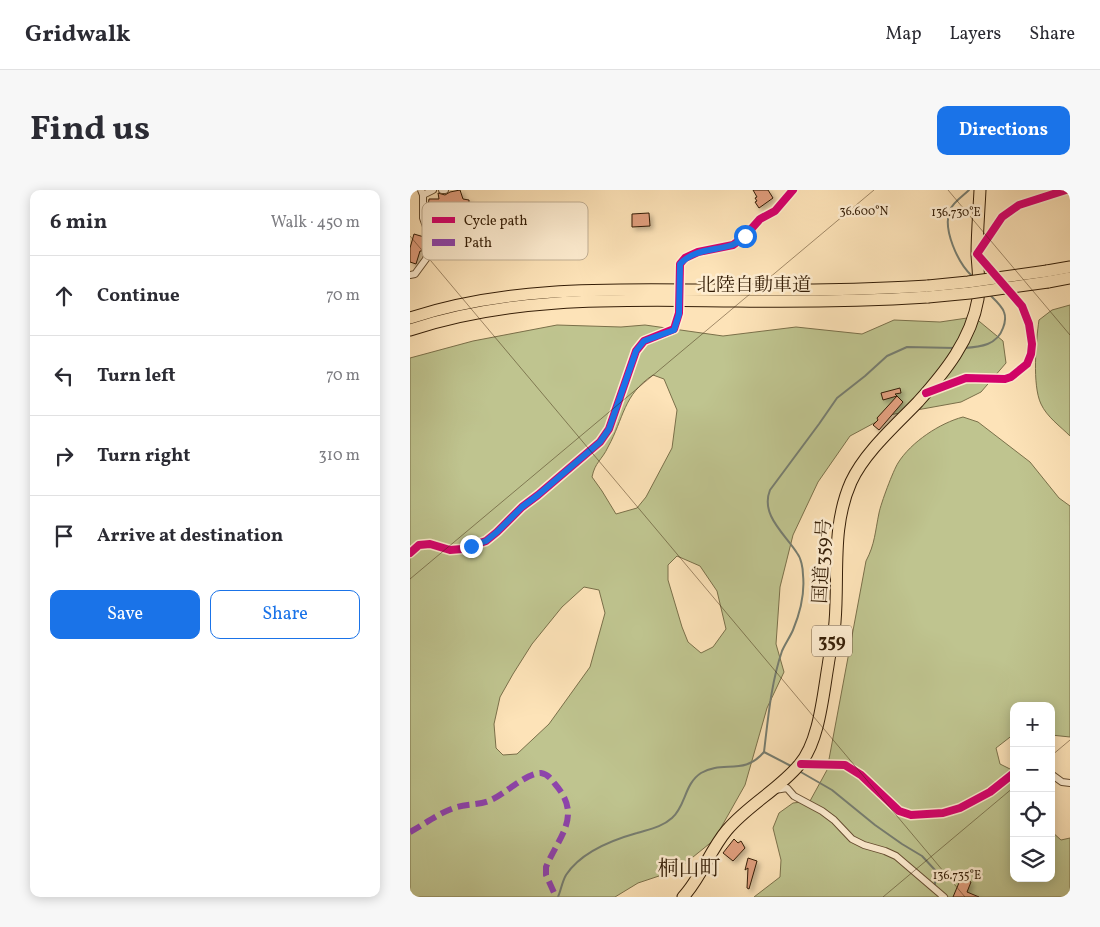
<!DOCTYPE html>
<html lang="en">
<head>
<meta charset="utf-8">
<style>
  body { margin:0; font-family:Vollkorn,"Noto Serif JP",serif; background:#f7f7f7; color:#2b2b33 }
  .controls { position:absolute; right:15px; bottom:15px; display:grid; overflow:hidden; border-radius:10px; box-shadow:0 2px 12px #0003 }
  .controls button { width:45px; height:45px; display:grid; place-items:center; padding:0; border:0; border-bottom:1px solid #e1e1e2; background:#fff; color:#2b2b33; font:25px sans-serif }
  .stop { position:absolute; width:15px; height:15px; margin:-11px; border:4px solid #1a73e8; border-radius:50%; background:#fff }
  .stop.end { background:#1a73e8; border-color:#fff; box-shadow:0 1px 5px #0008 }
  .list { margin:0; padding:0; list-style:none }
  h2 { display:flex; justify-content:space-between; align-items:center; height:65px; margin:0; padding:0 20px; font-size:21px }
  h2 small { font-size:16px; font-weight:400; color:#7c7c81 }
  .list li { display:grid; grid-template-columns:32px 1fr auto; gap:15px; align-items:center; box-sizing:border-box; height:80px; padding:0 20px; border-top:1px solid #e1e1e2 }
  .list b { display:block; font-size:19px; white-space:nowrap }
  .list em { font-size:16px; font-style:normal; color:#7c7c81 }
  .actions { display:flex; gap:10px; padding:15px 20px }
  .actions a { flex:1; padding:11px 0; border:1px solid #1a73e8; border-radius:10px; text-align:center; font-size:18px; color:#1a73e8 }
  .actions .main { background:#1a73e8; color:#fff }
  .icon { flex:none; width:28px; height:28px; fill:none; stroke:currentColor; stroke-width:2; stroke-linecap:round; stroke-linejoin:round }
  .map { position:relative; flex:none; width:660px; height:707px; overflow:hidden; border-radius:10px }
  header { display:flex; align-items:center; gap:30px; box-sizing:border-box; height:70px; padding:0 25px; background:#fff; border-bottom:1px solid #e1e1e2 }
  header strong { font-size:24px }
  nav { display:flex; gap:28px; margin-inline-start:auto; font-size:18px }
  .intro { display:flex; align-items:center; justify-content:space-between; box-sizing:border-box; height:120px; padding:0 30px }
  h1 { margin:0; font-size:35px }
  .button { padding:12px 22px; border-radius:10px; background:#1a73e8; color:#fff; font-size:18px; font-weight:700 }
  main { display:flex; gap:30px; padding:0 30px }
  aside { flex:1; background:#fff; border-radius:10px; box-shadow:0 2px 12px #0003 }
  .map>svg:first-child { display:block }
</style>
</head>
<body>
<header>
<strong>Gridwalk</strong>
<nav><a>Map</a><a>Layers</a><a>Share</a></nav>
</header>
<div class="intro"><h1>Find us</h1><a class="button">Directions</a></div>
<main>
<aside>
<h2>6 min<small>Walk · 450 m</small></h2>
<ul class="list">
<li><svg class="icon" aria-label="ahead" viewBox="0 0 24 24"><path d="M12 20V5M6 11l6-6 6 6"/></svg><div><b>Continue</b></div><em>70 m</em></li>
<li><svg class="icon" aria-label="left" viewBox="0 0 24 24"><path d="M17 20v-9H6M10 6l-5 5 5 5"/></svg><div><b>Turn left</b></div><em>70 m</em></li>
<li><svg class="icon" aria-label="right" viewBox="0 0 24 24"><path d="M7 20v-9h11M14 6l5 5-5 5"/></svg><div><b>Turn right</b></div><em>310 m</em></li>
<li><svg class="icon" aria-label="arrive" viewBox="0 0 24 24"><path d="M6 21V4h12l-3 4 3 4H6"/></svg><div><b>Arrive at destination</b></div></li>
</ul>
<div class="actions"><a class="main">Save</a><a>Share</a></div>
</aside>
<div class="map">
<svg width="660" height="707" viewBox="0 0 660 707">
  <defs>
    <filter id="shadow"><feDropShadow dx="3" dy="3" stdDeviation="2.5" flood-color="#0004"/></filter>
  </defs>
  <rect width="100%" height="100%" fill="#fde3b8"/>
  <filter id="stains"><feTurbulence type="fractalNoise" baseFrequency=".004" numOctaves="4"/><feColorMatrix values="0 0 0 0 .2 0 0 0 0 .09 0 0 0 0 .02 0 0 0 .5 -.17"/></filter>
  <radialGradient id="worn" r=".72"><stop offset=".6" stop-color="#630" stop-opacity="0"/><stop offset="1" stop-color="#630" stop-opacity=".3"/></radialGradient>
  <g fill="#bfc48f" stroke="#7a704a" fill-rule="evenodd">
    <path d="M660 115V246C650 236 637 227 631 214 622 195 626 151 629 130L642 120Z"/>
    <path d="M564 127 593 151 596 173 571 202 551 212 479 225 440 246 408 292 383 345 370 397 366 454 374 482 357 518 335 595 304 650 267 680 228 693 205 707H0V168L63 151 147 135 211 137 235 135 313 146 386 137 452 144 484 130 530 132ZM243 185 254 189 267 220 262 258 236 307 227 318 206 324 192 301 182 287C185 272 192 270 198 257 214 228 213 205 243 185ZM267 366 290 376 307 401 316 439 303 457 291 463 278 452 272 437 258 390V375ZM174 397 189 400 195 423 180 477 139 534 107 564 93 565 86 558 84 534 90 507 103 484 122 454 152 417Z"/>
    <path d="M553 227 568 232 620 272 649 308 660 316V547L641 545V516H604V544L586 558 590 574 604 581V688H641V641L651 650 660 648V707H344L370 687 371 670 363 638 369 623 383 613 400 611 417 580 456 371C465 354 465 342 469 323 471 313 483 281 488 273 501 252 530 233 553 227Z"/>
  </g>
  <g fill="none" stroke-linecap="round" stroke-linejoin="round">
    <g stroke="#767d70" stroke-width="2">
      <path d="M559 0C553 6 543 12 540 20 532 39 548 73 562 86"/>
      <path d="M554 158C571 157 587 155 593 138 595 133 596 127 594 122 592 116 584 109 579 104"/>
      <path d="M354 562 381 576"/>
      <path d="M389 581 422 600 465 635 492 654 512 666 525 680V696"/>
      <path d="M148 707C151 700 152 692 156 685 171 662 202 650 227 643 240 639 252 637 262 628 276 616 274 594 291 583 313 570 334 586 354 562 358 529 361 493 372 461 375 454 380 447 383 440 390 423 395 404 393 385 393 378 391 368 387 363 375 344 350 325 360 300L409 234 427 208 455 186 477 166 497 157 545 158"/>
    </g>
  </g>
  <g fill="#e09e7d" stroke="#341d06" filter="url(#shadow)">
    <path d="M50 0 53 9 59 10V13H61V27L42 24V21H35V19L25 20V16H18L19 9H29L28 3 35 5 40 2Z"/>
    <path d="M343 0H358L363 8 349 18 345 12 347 11 345 8 347 7Z"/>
    <path d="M239 23 240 36 222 37V24Z"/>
    <path d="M4 44 14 47 12 61H10L6 74 0 72V58Z"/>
    <path d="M490 198 491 203 485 204 487 206 473 210 471 203Z"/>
    <path d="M487 206 493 212 469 240 463 235 468 230 467 228Z"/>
    <path d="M324 649 328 653 331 651 335 658 323 671 313 663Z"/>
    <path d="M338 668 347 671 339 699 337 698 338 678 335 680Z"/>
    <path d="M551 688 561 692 557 702 569 707H543Z"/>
  </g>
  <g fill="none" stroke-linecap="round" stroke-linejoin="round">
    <defs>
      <g id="street">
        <path d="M11 0 13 5 23 0"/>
        <path d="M32 0H35"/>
        <path d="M270 82V74L275 68 288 62 323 55 335 46 350 29 365 21 383 0"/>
        <path d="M0 85 5 84 16 69 21 51 13 28V5"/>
        <path d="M588 88 567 64 592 27 609 15 656 0"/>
        <path d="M519 202 556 188 595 189 601 187 617 174 621 164 622 154 619 134 612 116 596 98"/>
        <path d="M0 363 9 355 20 354 40 360 52 359 76 351 87 342 112 317 128 305 190 252 199 239 226 161 234 151 264 139 269 123"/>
        <path d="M391 574 435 575 451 585 489 621 501 625 533 623 550 618 580 602 604 583"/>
        <path d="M641 584 652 592 660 593"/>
        <path d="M365 600 377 598 384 606 412 621 424 630 442 649 454 655 475 661 486 666 534 707"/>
      </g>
      <g id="highway">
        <path d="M637 81 660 77"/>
        <path d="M638 92 660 88"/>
        <path d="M0 128C92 98 187 99 282 100 361 100 439 101 518 96"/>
        <path d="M0 140C105 105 217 110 326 111 390 112 454 111 518 107"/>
        <path d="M273 707C291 688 300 660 317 640 338 615 368 600 389 575 409 553 413 505 418 476 420 461 424 446 425 432 429 385 421 337 441 292 455 262 485 236 508 212 535 182 561 150 568 109 570 94 568 79 567 65 567 43 569 21 570 0"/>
      </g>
    </defs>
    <use href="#street" stroke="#664e32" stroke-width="8"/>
    <use href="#highway" stroke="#341d06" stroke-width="13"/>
    <use href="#street" stroke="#feedd1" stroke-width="6"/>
    <use href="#highway" stroke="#fde3b8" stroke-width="11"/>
    <defs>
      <path id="street-bridge" d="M269 123 270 82"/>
      <g id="highway-bridge">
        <path d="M518 96 558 92 637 81"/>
        <path d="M518 107 560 103 638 92"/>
      </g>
    </defs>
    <use href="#street-bridge" stroke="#664e32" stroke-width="8" stroke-linecap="butt"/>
    <use href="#highway-bridge" stroke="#341d06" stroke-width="13" stroke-linecap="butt"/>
    <use href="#street-bridge" stroke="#feedd1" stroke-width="6"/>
    <use href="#highway-bridge" stroke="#fde3b8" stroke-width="11"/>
    <path stroke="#8e44ad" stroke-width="6" stroke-dasharray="12 6" stroke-linecap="butt" d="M0 642C15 634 30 622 47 617 58 614 70 615 81 610 95 604 116 583 131 583 138 584 141 589 145 594 173 626 149 646 136 677V685L146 707"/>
    <defs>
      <g id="cycleway">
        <path d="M516 203 556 188 595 189 601 187 617 174 621 164 622 154 619 134 612 116 567 64 592 27 609 15 656 0"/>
        <path d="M0 363 9 355 20 354 40 360 52 359 76 351 87 342 112 317 128 305 190 252 199 239 226 161 234 151 264 139 269 123 270 74 275 68 288 62 323 55 335 46 350 29 365 21 383 0"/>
        <path d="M391 574 435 575 451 585 489 621 501 625 533 623 550 618 580 602 604 583"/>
      </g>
    </defs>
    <use href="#cycleway" stroke="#feedd1" stroke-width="11"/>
    <use href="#cycleway" stroke="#d6006c" stroke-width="8"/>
  </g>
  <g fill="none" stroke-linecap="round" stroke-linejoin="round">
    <path stroke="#1a73e8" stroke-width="6" d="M61 356 76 351 87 342 112 317 128 305 190 252 199 239 226 161 234 151 264 140 269 124 270 74C284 59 303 61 322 55 326 54 331 49 335 46"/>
  </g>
  <path fill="none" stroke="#341d06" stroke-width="1" stroke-opacity="0.45" d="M538 0 660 145M0 46 555 707M0 389 464 0M641 566 660 550M473 707 604 597"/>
  <g text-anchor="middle" stroke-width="5" stroke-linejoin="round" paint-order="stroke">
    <rect fill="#feedd1" stroke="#715b43" stroke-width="1" x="402" y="435.5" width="40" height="31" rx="4"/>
    <g font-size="18" font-weight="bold" fill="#341d06">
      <text x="422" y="457">359</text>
    </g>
    <g font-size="19" fill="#341d06" stroke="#feedd1">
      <text x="344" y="101">北陸自動車道</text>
      <text transform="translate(411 371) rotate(-87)" y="7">国道359号</text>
    </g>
    <g font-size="21" fill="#341d06" stroke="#feedd1">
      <text x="279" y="685">桐山町</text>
    </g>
  </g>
  <rect x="12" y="12" width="166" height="58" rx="8" fill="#feedd1" stroke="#c1af94" stroke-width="1"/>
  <rect x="22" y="27" width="23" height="6" fill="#d6006c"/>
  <rect x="22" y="49" width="23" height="7" fill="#8e44ad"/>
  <g font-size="14" fill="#341d06">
    <text x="54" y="35">Cycle path</text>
    <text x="54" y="57">Path</text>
  </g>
  <g font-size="12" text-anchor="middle" fill="#341d06" stroke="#feedd1" stroke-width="5" stroke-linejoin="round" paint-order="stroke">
    <text x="454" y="25">36.600°N</text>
    <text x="546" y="26">136.730°E</text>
    <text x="547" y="689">136.735°E</text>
  </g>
  <rect width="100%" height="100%" filter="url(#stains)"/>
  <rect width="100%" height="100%" fill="url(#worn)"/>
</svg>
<div class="controls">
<button>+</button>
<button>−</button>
<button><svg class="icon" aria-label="locate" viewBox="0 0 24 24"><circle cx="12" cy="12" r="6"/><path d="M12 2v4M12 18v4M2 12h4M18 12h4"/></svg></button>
<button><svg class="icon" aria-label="layers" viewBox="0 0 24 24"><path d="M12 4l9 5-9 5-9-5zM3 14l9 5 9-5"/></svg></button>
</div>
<div class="stop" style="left:335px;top:46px"></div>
<div class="stop end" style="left:61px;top:356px"></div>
</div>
</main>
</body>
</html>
